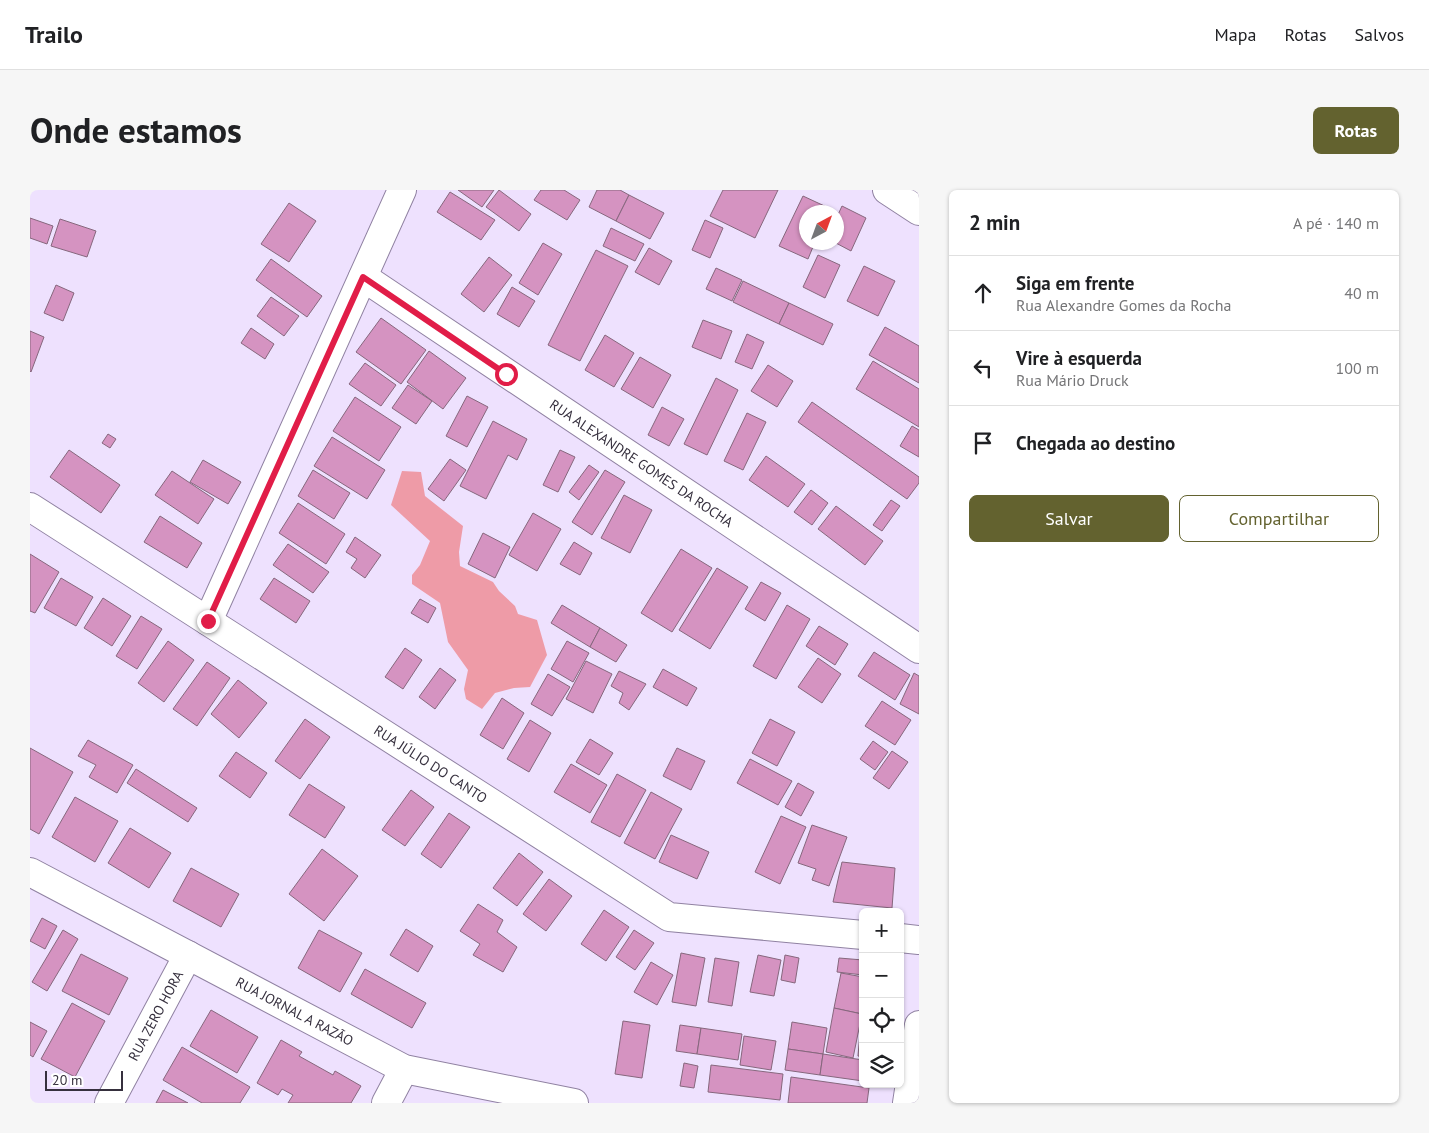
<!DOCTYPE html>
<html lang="pt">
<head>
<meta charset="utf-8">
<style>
  body { margin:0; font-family:"PT Sans",sans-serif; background:#f6f6f6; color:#202124 }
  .controls { position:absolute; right:15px; bottom:15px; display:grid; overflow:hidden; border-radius:8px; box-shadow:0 1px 4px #0004 }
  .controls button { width:45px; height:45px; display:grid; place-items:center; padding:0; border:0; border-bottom:1px solid #e0e0e0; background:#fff; color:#202124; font:25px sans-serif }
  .compass { position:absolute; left:769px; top:15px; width:45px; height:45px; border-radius:50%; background:#fff; box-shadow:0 1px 4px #0004; rotate:41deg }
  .scale { position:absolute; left:15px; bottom:12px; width:78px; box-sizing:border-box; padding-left:5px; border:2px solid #36303e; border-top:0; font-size:14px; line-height:18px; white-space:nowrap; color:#36303e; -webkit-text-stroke:4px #fff; paint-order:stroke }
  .stop { position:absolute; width:15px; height:15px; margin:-11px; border:4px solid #e11d48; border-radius:50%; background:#fff }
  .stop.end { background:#e11d48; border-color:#fff; box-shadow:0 1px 5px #0008 }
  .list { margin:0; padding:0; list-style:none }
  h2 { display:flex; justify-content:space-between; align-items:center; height:65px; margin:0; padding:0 20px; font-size:21px }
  h2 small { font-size:16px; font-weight:400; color:#757577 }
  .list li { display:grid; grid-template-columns:32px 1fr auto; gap:15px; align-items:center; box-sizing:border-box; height:75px; padding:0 20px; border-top:1px solid #e0e0e0 }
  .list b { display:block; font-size:19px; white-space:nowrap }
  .list p { margin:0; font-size:16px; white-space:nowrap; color:#757577 }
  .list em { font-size:16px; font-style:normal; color:#757577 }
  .actions { display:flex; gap:10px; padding:15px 20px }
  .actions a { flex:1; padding:11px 0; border:1px solid #63622f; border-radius:8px; text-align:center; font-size:18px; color:#63622f }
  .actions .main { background:#63622f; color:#fff }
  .icon { flex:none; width:28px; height:28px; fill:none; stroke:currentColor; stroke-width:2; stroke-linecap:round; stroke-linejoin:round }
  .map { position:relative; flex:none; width:889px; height:913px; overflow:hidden; border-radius:8px }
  header { display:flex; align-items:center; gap:30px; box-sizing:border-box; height:70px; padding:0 25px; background:#fff; border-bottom:1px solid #e0e0e0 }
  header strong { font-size:24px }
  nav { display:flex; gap:28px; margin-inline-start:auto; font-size:18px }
  .intro { display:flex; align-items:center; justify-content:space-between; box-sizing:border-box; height:120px; padding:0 30px }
  h1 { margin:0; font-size:35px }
  .button { padding:12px 22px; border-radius:8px; background:#63622f; color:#fff; font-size:18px; font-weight:700 }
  main { display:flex; gap:30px; padding:0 30px }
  aside { flex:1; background:#fff; border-radius:8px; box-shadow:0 1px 4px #0004 }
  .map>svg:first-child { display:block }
</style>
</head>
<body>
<header>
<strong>Trailo</strong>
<nav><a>Mapa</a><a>Rotas</a><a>Salvos</a></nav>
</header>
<div class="intro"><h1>Onde estamos</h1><a class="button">Rotas</a></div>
<main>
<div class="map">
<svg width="889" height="913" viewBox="0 0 889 913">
  <rect width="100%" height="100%" fill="#eee1fe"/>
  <path fill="#ee9ba7" d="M372 281 391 282 395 306 433 336 429 362 430 376 463 392 469 401 485 416 488 424 507 430 517 465 500 497 484 498 465 503 452 519 436 509 434 499 438 480 418 452 410 413 382 394V385L390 375 400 351 361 315Z"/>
  <g fill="#d593c1" stroke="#86677d">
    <path d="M428 0H464L452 17Z"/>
    <path d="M469 0 501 24 489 41 456 17Z"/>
    <path d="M511 0H534L550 10 537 30 504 10Z"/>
    <path d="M567 0H590L599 5 586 31 559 17Z"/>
    <path d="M693 0H748L725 48 680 26Z"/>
    <path d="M420 2 465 30 451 50 407 22Z"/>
    <path d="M599 5 634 23 620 49 586 31Z"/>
    <path d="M773 6 801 19 799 22H776V52H785L778 69 749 56Z"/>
    <path d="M259 13 286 31 259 72 231 54Z"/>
    <path d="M812 16 836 28 821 61 804 52H806V29Z"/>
    <path d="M0 28 23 36 17 54 0 48Z"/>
    <path d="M30 29 66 41 57 67 21 56Z"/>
    <path d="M675 30 693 38 680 68 662 60Z"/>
    <path d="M581 38 614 54 605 71 573 56Z"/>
    <path d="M513 53 532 64 508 105 489 93Z"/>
    <path d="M619 58 642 71 629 95 605 82Z"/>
    <path d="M566 60 598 76 550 171 518 155Z"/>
    <path d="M788 65 810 75 795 108 773 97Z"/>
    <path d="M459 67 482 85 454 122 431 104Z"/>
    <path d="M241 69 292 106 277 127 226 90Z"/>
    <path d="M834 76 865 91 848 126 817 111Z"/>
    <path d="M686 78 712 90 702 111 676 99Z"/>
    <path d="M713 91 759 113 749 134 703 112Z"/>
    <path d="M26 95 44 103 33 131 14 123Z"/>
    <path d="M482 97 505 111 489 137 467 124Z"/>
    <path d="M241 107 269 126 254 146 227 126Z"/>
    <path d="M759 113 803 134 793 155 749 134Z"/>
    <path d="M351 128 396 160 371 194 326 162Z"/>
    <path d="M673 130 702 141 691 169 662 157Z"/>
    <path d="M855 137 889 156V193L839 165Z"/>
    <path d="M221 138 244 154 235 169 211 153Z"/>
    <path d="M0 141 14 147 1 182 0 181Z"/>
    <path d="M717 144 734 152 722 179 705 172Z"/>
    <path d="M575 145 604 163 584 197 555 180Z"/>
    <path d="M399 161 436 188 413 219 377 192Z"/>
    <path d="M610 167 641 185 623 218 591 199Z"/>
    <path d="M843 171 889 199V237L826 199Z"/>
    <path d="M335 173 366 195 351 216 319 194Z"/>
    <path d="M738 175 763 191 747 217 721 201Z"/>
    <path d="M686 188 708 200 677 265 654 254Z"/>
    <path d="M378 195 402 211 386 234 362 218Z"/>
    <path d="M437 206 458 217 437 257 416 246Z"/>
    <path d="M325 207 371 237 349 271 303 241Z"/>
    <path d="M782 212 889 287V293L877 309 768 232Z"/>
    <path d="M632 217 654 229 639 256 618 245Z"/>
    <path d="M717 223 736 232 713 280 694 271Z"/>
    <path d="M463 231 497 249 487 270 478 265 456 309 430 296Z"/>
    <path d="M882 236 889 240V267L870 256Z"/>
    <path d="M78 244 86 249 80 258 72 253Z"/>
    <path d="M302 247 355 280 337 309 284 276Z"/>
    <path d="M39 260 90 295 71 323 20 287Z"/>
    <path d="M530 260 545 267 528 302 513 295Z"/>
    <path d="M736 266 775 294 758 317 719 290Z"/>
    <path d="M420 269 436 280 414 311 398 299Z"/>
    <path d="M173 270 211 292 198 314 160 292Z"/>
    <path d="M559 275 569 282 549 310 539 302Z"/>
    <path d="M283 280 320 303 304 329 268 306Z"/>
    <path d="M575 280 595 292 562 345 542 332Z"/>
    <path d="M142 281 184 309 168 334 125 305Z"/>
    <path d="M781 300 798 313 782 335 764 322Z"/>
    <path d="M594 305 622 320 600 363 571 348Z"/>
    <path d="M861 310 870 316 852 341 843 335Z"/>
    <path d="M268 313 315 344 296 374 249 343Z"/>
    <path d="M806 316 853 351 835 375 788 339Z"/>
    <path d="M503 323 531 339 507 381 479 365Z"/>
    <path d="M130 326 172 353 157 378 114 352Z"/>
    <path d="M453 343 480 357 465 388 438 374Z"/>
    <path d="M325 347 351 365 335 388 321 378 327 369 316 362Z"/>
    <path d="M544 352 562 363 550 385 530 374Z"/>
    <path d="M258 354 299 382 283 403 243 375Z"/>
    <path d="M651 359 682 378 642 442 611 423Z"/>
    <path d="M0 364 29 382 5 423 0 421Z"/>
    <path d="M687 378 718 397 680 459 649 440Z"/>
    <path d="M31 388 63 407 46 436 14 418Z"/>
    <path d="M244 388 280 411 266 433 230 409Z"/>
    <path d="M731 392 751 403 735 431 715 419Z"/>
    <path d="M73 408 101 426 82 456 54 438Z"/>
    <path d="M390 409 406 418 398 433 381 423Z"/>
    <path d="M532 415 570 438 560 457 521 433Z"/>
    <path d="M757 415 780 429 746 489 723 476Z"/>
    <path d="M111 426 132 439 107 479 86 466Z"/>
    <path d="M789 436 818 454 805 475 776 456Z"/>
    <path d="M570 438 597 455 586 472 560 457Z"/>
    <path d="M138 451 164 470 134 512 108 493Z"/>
    <path d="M537 451 559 463 543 492 521 479Z"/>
    <path d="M375 458 392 470 373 499 355 487Z"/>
    <path d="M844 462 880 485 865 510 828 486Z"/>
    <path d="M788 468 811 484 792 513 768 497Z"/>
    <path d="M556 471 582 484 563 523 536 509Z"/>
    <path d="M177 472 200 488 167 536 143 519Z"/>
    <path d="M410 478 426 490 405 519 389 507Z"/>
    <path d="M633 479 667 498 657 516 623 497Z"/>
    <path d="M589 481 616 494 599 520 589 513 593 503 581 496Z"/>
    <path d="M884 483 889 486V524L870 514Z"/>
    <path d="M518 484 540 497 522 526 501 514Z"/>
    <path d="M208 490 237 513 209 548 181 524Z"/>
    <path d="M472 508 494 523 473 559 450 545Z"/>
    <path d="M852 511 881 530 865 555 835 536Z"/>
    <path d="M275 529 300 547 270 589 245 571Z"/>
    <path d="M740 529 765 542 747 576 722 563Z"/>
    <path d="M500 530 521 543 499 582 477 569Z"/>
    <path d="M560 549 583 563 569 585 546 572Z"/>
    <path d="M58 550 103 575 87 603 59 587 66 575 48 566Z"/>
    <path d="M843 551 858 562 845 580 830 569Z"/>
    <path d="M0 558 43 582 9 644 0 639Z"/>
    <path d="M647 558 675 571 661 600 633 586Z"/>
    <path d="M862 561 878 572 859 599 843 588Z"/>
    <path d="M206 562 237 583 220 608 189 586Z"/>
    <path d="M720 569 762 591 748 615 707 593Z"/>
    <path d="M541 574 577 595 560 623 524 602Z"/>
    <path d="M106 579 167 618 158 632 97 593Z"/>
    <path d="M587 584 616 600 590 647 561 632Z"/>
    <path d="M768 593 784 602 771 626 755 617Z"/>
    <path d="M279 594 315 617 295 648 259 625Z"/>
    <path d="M381 600 404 617 375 656 352 640Z"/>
    <path d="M621 602 652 619 625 669 594 653Z"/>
    <path d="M45 607 88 631 65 672 22 647Z"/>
    <path d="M419 623 440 637 411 678 391 664Z"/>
    <path d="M751 626 776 637 750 694 725 682Z"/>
    <path d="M782 635 817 647 799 696 782 690 786 679 768 673Z"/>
    <path d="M100 638 141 663 119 698 78 673Z"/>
    <path d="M641 645 679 662 667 689 629 672Z"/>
    <path d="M292 659 328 686 294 731 259 704Z"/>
    <path d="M489 663 513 682 487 716 463 698Z"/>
    <path d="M812 672 865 678 862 718 803 712Z"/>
    <path d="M161 678 209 704 191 737 143 711Z"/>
    <path d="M519 689 542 706 516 741 493 724Z"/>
    <path d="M448 714 473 730 467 742 487 757 473 782 443 765 450 754 430 741Z"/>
    <path d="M574 720 599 737 576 771 551 754Z"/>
    <path d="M12 728 27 736 15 759 0 751Z"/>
    <path d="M376 739 403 756 388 782 360 765Z"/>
    <path d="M33 740 48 749 17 801 2 792Z"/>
    <path d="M289 740 332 763 310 802 268 778Z"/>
    <path d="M604 740 624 753 605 780 586 767Z"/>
    <path d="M651 763 675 768 666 816 642 812Z"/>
    <path d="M51 764 98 788 79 825 32 801Z"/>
    <path d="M728 765 751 770 744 806 720 802Z"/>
    <path d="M755 765 769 768 765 793 751 790Z"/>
    <path d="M685 768 709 772 702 816 678 812Z"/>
    <path d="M809 768 833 770V785L807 782Z"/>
    <path d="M621 772 643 785 627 815 604 802Z"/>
    <path d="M335 779 396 813 382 838 321 804Z"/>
    <path d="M811 783 833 787 832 824 804 818Z"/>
    <path d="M42 813 75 831 45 887 11 869Z"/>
    <path d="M804 818 832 824 823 868 796 862Z"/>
    <path d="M181 820 228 847 207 883 160 856Z"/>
    <path d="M593 831 620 835 612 888 585 884Z"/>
    <path d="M0 832 17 841 3 867 0 865Z"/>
    <path d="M762 832 797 838 793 864 758 859Z"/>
    <path d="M650 835 671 838 667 864 646 861Z"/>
    <path d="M671 838 712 844 708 870 667 864Z"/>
    <path d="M830 842H833V867L828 866Z"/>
    <path d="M714 846 746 851 741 880 710 875Z"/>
    <path d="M251 850 272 862 269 866 303 885 305 881 331 896 321 913H258L263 905 252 899 248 905 227 893Z"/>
    <path d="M152 857 220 897 210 913H172L133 890Z"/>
    <path d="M758 859 793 864 790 885 755 880Z"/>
    <path d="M793 864 833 870V891L790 885Z"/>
    <path d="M654 873 668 876 664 898 650 896Z"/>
    <path d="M681 875 753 884 750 910 678 902Z"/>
    <path d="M761 887 839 898 837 913H758Z"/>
    <path d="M133 900 158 913H126Z"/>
  </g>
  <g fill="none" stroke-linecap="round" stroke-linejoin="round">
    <defs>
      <g id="minor">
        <path d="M857 0 889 21"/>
        <path id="s1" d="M333 87 889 459"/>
        <path id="s2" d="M0 317 639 727 833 745"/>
        <path d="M178 431 372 0"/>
        <path id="s3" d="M0 682 374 879 544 913"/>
        <path d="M870 748 889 750"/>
        <path id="s4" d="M79 913 158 765"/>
        <path d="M356 913 374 879"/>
        <path d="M877 913 889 835"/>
      </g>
    </defs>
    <use href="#minor" stroke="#9082a2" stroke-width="30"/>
    <use href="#minor" stroke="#fff" stroke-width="28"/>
  </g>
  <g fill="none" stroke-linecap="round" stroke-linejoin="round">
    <path stroke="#e11d48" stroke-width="6" d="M178 431 333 87 476 184"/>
  </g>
  <g text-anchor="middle" stroke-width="5" stroke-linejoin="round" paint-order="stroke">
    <g font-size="14" fill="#36303e" stroke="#fff">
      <text dy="5" stroke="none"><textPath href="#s1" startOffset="335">RUA ALEXANDRE GOMES DA ROCHA</textPath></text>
      <text dy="5" stroke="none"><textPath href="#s2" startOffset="476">RUA JÚLIO DO CANTO</textPath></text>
      <text dy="5" stroke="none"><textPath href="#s3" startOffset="299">RUA JORNAL A RAZÃO</textPath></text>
      <text dy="5" stroke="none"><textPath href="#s4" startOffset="99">RUA ZERO HORA</textPath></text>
    </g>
  </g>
</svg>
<div class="controls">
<button>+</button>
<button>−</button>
<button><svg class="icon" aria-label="locate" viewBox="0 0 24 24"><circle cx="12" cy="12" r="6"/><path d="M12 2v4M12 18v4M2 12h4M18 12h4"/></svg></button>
<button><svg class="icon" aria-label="layers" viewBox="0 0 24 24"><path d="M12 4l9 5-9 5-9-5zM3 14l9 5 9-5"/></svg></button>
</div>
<svg class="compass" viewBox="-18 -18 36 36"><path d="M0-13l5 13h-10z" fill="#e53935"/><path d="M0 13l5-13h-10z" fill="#757577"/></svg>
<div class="scale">20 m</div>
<div class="stop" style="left:476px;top:184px"></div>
<div class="stop end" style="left:178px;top:431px"></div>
</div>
<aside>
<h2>2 min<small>A pé · 140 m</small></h2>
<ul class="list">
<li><svg class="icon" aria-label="ahead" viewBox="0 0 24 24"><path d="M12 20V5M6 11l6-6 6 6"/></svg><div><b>Siga em frente</b><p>Rua Alexandre Gomes da Rocha</p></div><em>40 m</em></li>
<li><svg class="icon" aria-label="left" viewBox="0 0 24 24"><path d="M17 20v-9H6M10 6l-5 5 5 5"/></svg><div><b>Vire à esquerda</b><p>Rua Mário Druck</p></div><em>100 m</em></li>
<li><svg class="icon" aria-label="arrive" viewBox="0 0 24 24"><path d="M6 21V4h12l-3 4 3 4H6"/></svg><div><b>Chegada ao destino</b></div></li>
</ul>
<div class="actions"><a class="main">Salvar</a><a>Compartilhar</a></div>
</aside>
</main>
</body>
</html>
